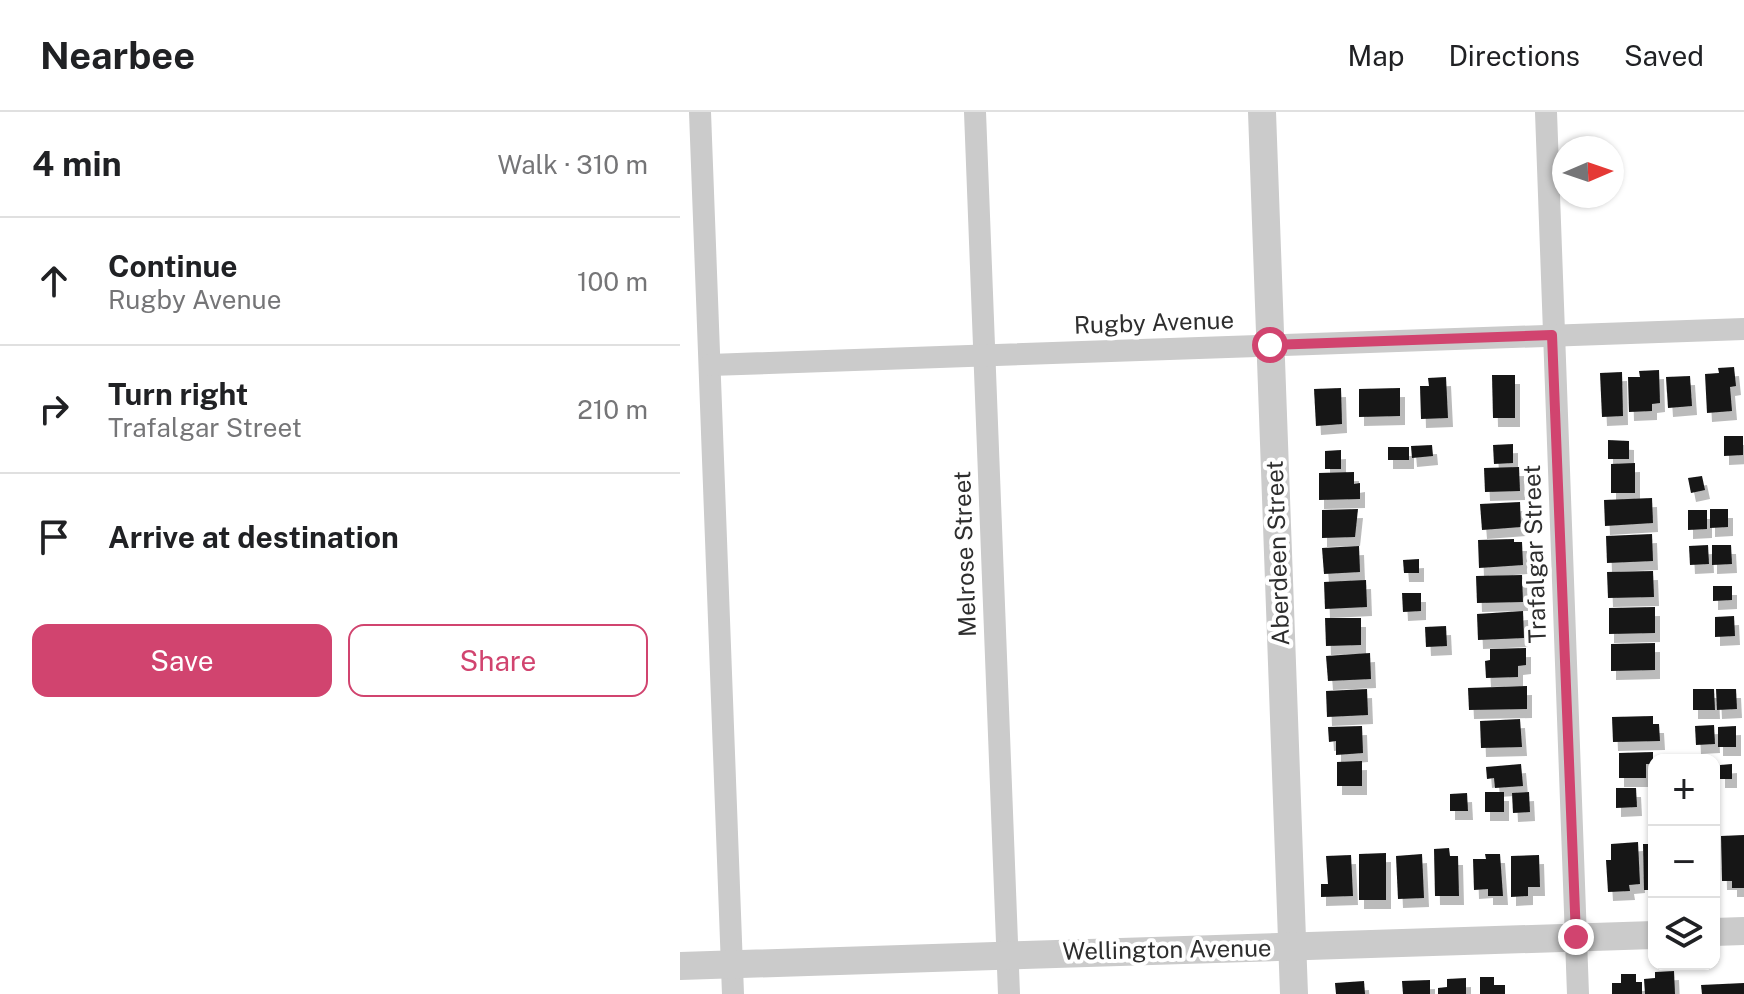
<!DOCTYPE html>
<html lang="en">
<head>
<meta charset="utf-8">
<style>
  body { margin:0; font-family:"Public Sans",sans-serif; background:#f6f6f6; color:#202124 }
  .controls { position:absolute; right:24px; bottom:24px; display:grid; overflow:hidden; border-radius:16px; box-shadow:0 2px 6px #0004 }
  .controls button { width:72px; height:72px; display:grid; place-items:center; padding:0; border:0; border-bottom:2px solid #e0e0e0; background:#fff; color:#202124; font:40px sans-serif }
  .compass { position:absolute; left:872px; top:24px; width:72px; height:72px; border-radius:50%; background:#fff; box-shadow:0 2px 6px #0004; rotate:88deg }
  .stop { position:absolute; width:24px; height:24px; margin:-18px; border:6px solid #d1446f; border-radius:50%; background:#fff }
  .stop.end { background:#d1446f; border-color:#fff; box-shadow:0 2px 8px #0008 }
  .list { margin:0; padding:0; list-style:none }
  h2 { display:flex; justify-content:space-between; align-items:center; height:104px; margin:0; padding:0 32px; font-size:34px }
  h2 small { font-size:26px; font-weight:400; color:#757577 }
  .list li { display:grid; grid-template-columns:52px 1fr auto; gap:24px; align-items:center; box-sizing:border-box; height:128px; padding:0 32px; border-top:2px solid #e0e0e0 }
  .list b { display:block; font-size:30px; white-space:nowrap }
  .list p { margin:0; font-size:26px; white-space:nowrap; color:#757577 }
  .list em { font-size:26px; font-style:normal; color:#757577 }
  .actions { display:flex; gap:16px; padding:24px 32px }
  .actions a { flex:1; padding:18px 0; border:2px solid #d1446f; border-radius:16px; text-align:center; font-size:28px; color:#d1446f }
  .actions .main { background:#d1446f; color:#fff }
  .icon { flex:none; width:44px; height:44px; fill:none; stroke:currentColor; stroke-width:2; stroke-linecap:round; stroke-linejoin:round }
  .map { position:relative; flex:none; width:1064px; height:882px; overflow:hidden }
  header { display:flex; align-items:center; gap:48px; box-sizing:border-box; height:112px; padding:0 40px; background:#fff; border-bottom:2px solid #e0e0e0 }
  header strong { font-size:38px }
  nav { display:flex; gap:44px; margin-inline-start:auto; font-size:28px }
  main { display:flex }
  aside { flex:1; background:#fff }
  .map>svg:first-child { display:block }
</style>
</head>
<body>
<header>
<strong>Nearbee</strong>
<nav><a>Map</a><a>Directions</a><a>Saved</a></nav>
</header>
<main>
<aside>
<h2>4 min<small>Walk · 310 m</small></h2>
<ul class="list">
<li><svg class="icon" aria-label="ahead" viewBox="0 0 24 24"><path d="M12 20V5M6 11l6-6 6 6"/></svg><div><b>Continue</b><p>Rugby Avenue</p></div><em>100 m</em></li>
<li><svg class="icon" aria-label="right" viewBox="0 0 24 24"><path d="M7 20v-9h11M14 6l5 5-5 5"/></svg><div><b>Turn right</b><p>Trafalgar Street</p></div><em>210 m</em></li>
<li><svg class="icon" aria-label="arrive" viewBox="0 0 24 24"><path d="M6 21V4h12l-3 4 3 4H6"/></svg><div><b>Arrive at destination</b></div></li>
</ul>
<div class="actions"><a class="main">Save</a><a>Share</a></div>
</aside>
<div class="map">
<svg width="1064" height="882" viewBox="0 0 1064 882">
  <defs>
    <filter id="shadow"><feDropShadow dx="5" dy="9" stdDeviation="0" flood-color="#0004"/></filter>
  </defs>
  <rect width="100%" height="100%" fill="#fff"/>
  <g fill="#151515" filter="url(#shadow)">
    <path d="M1054 255 1056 274 1050 275 1052 299 1027 301 1025 262 1039 261 1038 256Z"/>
    <path d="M979 258 980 291 972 292V299L949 300 948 265H960L959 259Z"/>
    <path d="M942 260 943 304 922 305 920 261Z"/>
    <path d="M812 263H835V306H813Z"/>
    <path d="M1010 264 1012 294 988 296 986 265Z"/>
    <path d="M766 265 768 306 741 307 740 274H749L748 266Z"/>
    <path d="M661 276 662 312 636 314 634 277Z"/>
    <path d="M720 276V304L679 305V277Z"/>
    <path d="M1044 324H1063V343L1044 344Z"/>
    <path d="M928 328 949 329V347H928Z"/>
    <path d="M833 332V351L814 352 813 333Z"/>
    <path d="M752 333 753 344 732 346 731 334Z"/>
    <rect x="708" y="335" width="21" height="13"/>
    <path d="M661 338V357H645V339Z"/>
    <path d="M955 351V381H931V352Z"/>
    <path d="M839 355 840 379 805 380 804 356Z"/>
    <path d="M674 360V372L680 371V387L639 388V361Z"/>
    <path d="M1022 364 1025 378 1011 381 1008 366Z"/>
    <path d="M972 386 973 411 925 414 924 388Z"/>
    <path d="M840 390 841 415 802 418 800 392Z"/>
    <path d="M678 397 675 425 642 426V398Z"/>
    <path d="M1030 397H1048V415L1030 416Z"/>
    <path d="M1008 398H1027V417L1008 418Z"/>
    <path d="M972 422 973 449 927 451 926 424Z"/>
    <path d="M834 427V430H842L843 453 799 456 798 428Z"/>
    <path d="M1028 433 1029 452 1010 453 1009 434Z"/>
    <path d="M1032 433H1051L1052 452 1032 453Z"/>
    <path d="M679 434 680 460 644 462 642 436Z"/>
    <path d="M739 447V461H724L723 448Z"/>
    <path d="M973 459 974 485 928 486 927 460Z"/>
    <path d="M842 463 843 490 797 491 796 464Z"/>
    <path d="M686 468 687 495 645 497 644 470Z"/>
    <path d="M1033 474H1052V488L1033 489Z"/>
    <path d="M722 481H741V499L723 500Z"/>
    <path d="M975 495V521L929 522V496Z"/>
    <path d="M843 499 844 526 798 528 797 502Z"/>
    <path d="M1054 504 1055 524 1035 525V505Z"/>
    <path d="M645 506H681V533L646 534Z"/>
    <path d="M766 514 767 534 746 535 745 515Z"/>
    <path d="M975 531V558L931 559V532Z"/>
    <path d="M846 536V553L838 554V565L806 566 805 549 810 548V537Z"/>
    <path d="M690 541 691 567 648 569 646 544Z"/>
    <path d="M847 574V597L789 598 788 576Z"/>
    <path d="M687 577 688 603 647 605 646 579Z"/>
    <path d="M1013 577H1034L1035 598H1013Z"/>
    <path d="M1036 577H1056L1057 597 1037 598Z"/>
    <path d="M973 604V612H979L980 629 933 630 932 605Z"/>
    <path d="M840 607 842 635 801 636 800 609Z"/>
    <path d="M1034 613 1035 632 1016 633 1015 614Z"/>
    <path d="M682 614 683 641 656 643V629L649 630 648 615Z"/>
    <path d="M1056 614V635H1038V615Z"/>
    <path d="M973 640V652H966V666H939V641Z"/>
    <path d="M682 649V674H657V650Z"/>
    <path d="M841 652 843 674 815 676 814 666 807 667 806 655Z"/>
    <path d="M1052 652V667H1040V653Z"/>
    <path d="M936 676H956L957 695 936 696Z"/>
    <rect x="805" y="680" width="19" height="20"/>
    <path d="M849 680 850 700 833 701 832 681Z"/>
    <path d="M787 681 788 699H770V682Z"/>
    <path d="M1064 723V776H1052V769H1042L1041 724Z"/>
    <path d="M958 730 960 772 949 773 950 779 928 780 926 748H931V732Z"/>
    <path d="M963 732H974V778H964Z"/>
    <path d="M769 736 770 744H778L779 784H755L754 737Z"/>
    <path d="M706 741V788H679V742Z"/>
    <path d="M742 742 744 786 718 787 716 744Z"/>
    <path d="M805 742H820L823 784H808V777L794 778 793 747H806Z"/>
    <path d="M671 743 673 784 641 785V772H648L646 744Z"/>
    <path d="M859 743 860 775H848V784L831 785V744Z"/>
    <path d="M994 859 995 882H965L964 867 975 866V860Z"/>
    <path d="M941 862H956V870H962V882H932V871H941Z"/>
    <path d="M800 865H814V873H825V882H800Z"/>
    <path d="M786 866V882H758V876L767 875V867Z"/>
    <path d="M750 868V882H723L722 869Z"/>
    <path d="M684 869 685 882H656L655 871Z"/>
    <path d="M1064 871V882H1022L1021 873Z"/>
  </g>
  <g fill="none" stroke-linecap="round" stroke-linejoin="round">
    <g stroke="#cbcbcb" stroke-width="22">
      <path d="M20 0 53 882"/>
      <path d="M295 0 329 882"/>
      <path d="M866 0 898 882"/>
      <path d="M30 253 1064 217"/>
    </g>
    <g stroke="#cbcbcb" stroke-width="28">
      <path d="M582 0 614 882"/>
      <path d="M1034 820 1064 819"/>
      <path d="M0 854 974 823"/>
    </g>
  </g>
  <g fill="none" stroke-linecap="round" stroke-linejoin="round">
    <path stroke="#d1446f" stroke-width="10" d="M590 233 872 223 896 825"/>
  </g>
  <g text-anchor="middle" stroke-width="8" stroke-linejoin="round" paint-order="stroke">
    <g font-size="24" fill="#2e2e2e" stroke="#fff">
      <text transform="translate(474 211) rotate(-2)" y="8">Rugby Avenue</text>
      <text transform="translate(598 441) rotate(-92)" y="8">Aberdeen Street</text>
      <text transform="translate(285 442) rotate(-92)" y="8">Melrose Street</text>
      <text transform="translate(855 442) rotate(-92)" y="8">Trafalgar Street</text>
      <text transform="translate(487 838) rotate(-1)" y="8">Wellington Avenue</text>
    </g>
  </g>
</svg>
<div class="controls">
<button>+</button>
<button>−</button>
<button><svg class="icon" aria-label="layers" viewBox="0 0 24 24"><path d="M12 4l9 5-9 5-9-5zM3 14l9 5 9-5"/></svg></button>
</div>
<svg class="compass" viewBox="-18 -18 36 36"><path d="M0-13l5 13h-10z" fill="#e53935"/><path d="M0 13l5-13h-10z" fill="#757577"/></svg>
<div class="stop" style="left:590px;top:233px"></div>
<div class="stop end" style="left:896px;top:825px"></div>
</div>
</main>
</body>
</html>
